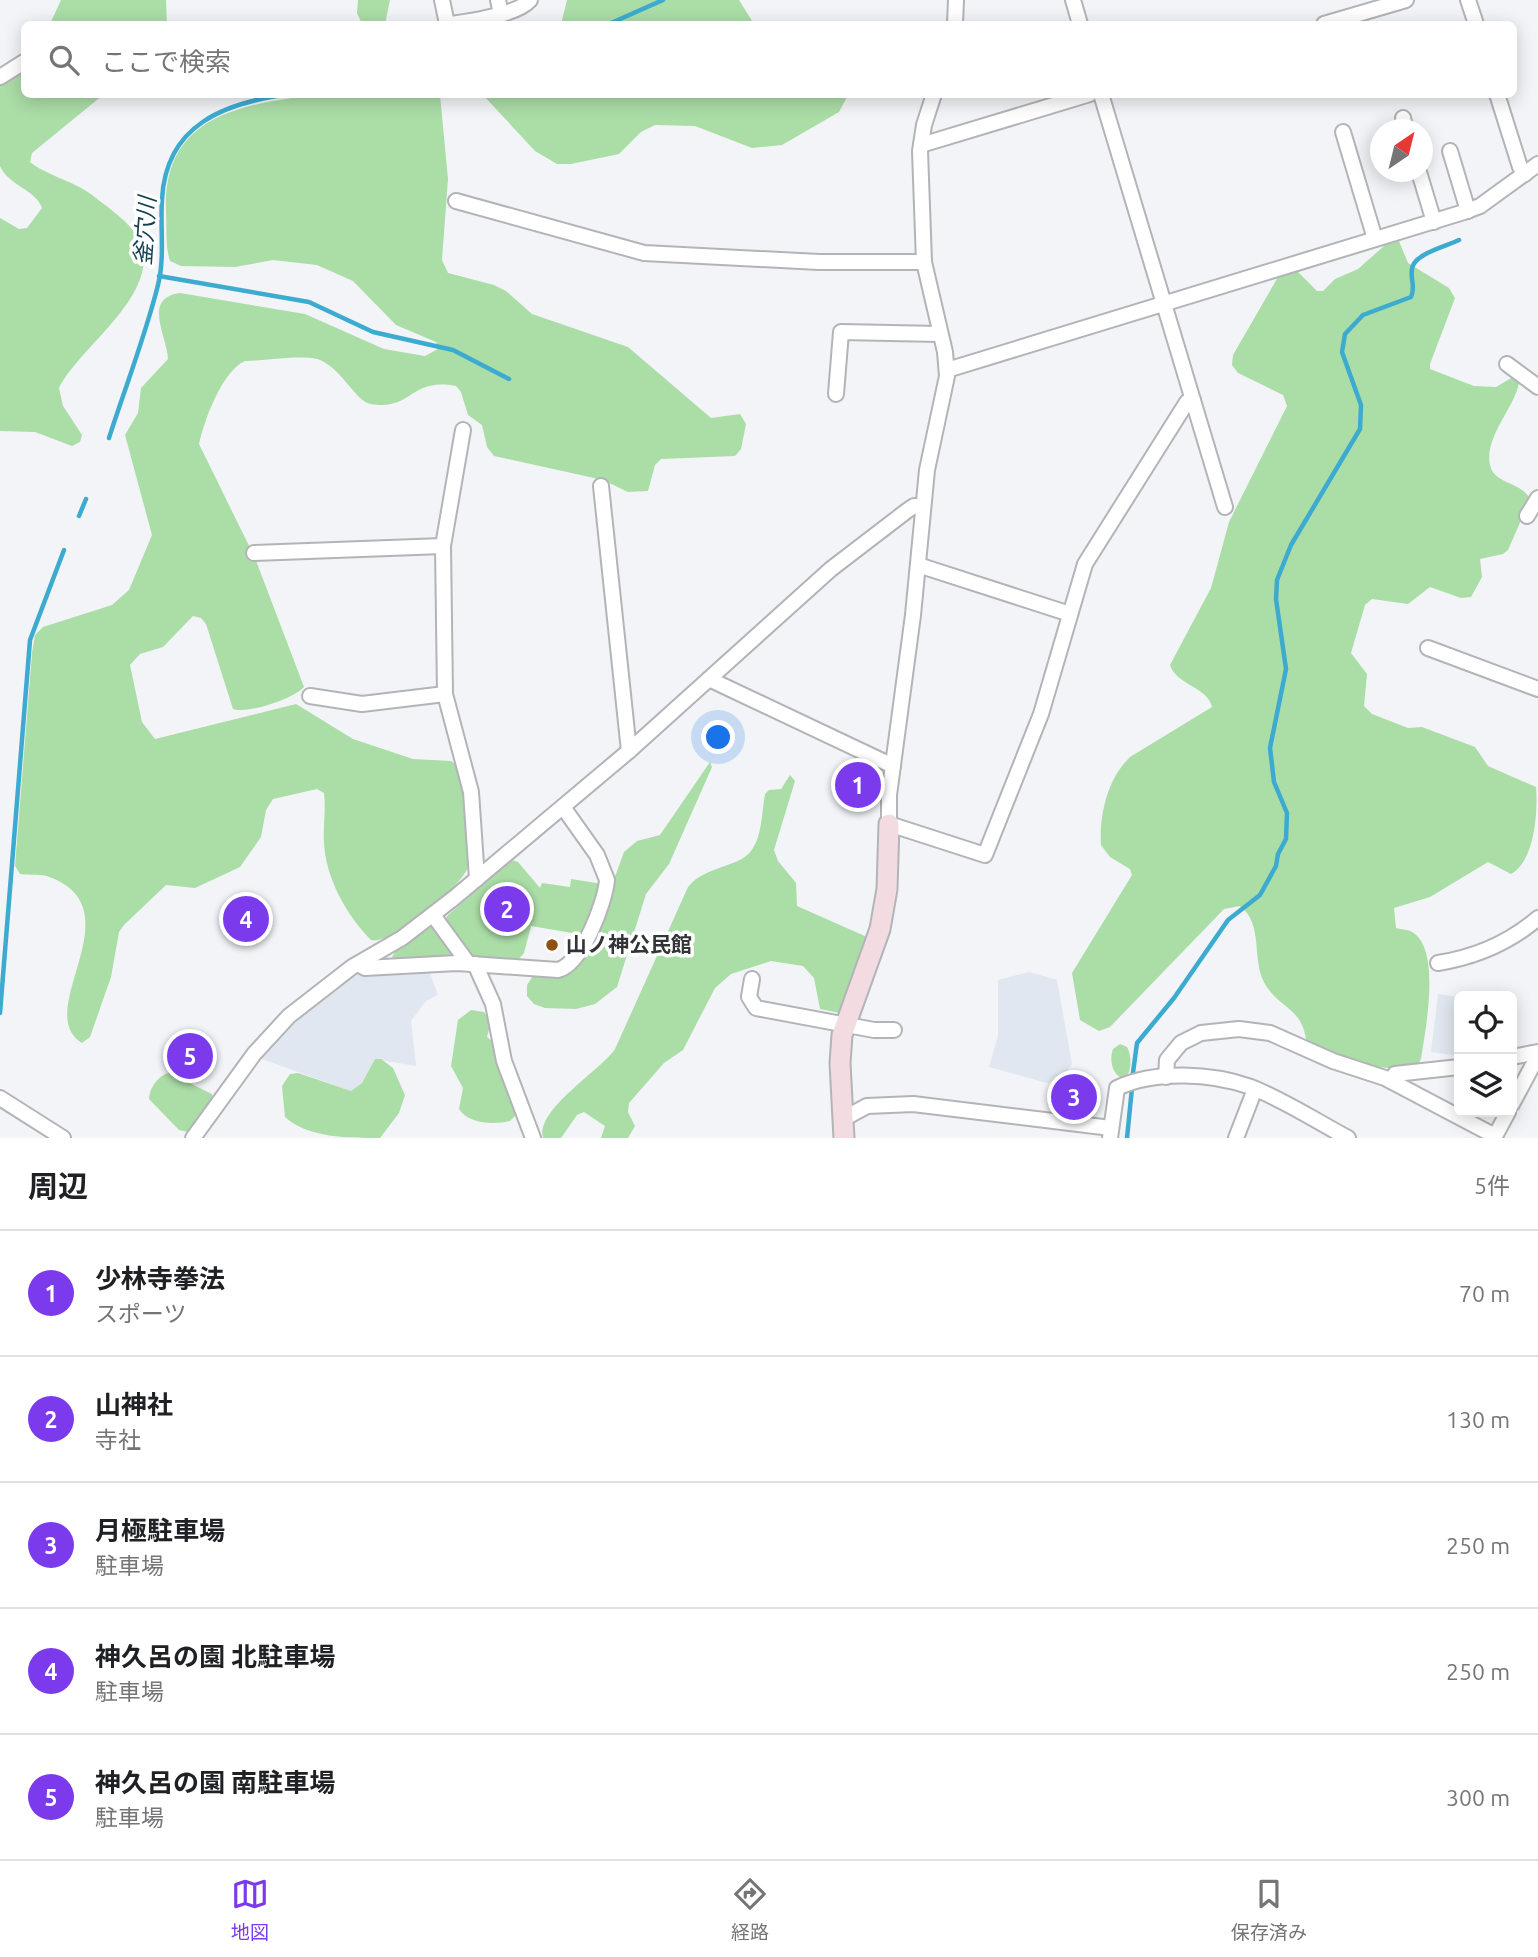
<!DOCTYPE html>
<html lang="ja">
<head>
<meta charset="utf-8">
<style>
  body { margin:0; font-family:Ubuntu,"Noto Sans JP",sans-serif; background:#f2f2f2; color:#202124 }
  .controls { position:absolute; right:21px; bottom:21px; display:grid; overflow:hidden; border-radius:10px; box-shadow:0 4px 18px #0003 }
  .controls button { width:63px; height:63px; display:grid; place-items:center; padding:0; border:0; border-bottom:2px solid #e0e0e0; background:#fff; color:#202124; font:35px sans-serif }
  .compass { position:absolute; left:1370px; top:119px; width:63px; height:63px; border-radius:50%; background:#fff; box-shadow:0 4px 18px #0003; rotate:35deg }
  .you { position:absolute; left:719px; top:738px; width:24px; height:24px; margin:-18px; border:5px solid #fff; border-radius:50%; background:#1a73e8; box-shadow:0 0 0 10px #1a73e833 }
  .badge { display:grid; place-items:center; width:46px; height:46px; border-radius:50%; background:#7c3aed; color:#fff; font-size:23px; font-weight:700 }
  .pin { position:absolute; translate:-50% -50%; border:4px solid #fff; box-shadow:0 2px 7px #0006 }
  .list { margin:0; padding:0; list-style:none }
  h2 { display:flex; justify-content:space-between; align-items:center; height:91px; margin:0; padding:0 28px; font-size:30px }
  h2 small { font-size:23px; font-weight:400; color:#757577 }
  .list li { display:grid; grid-template-columns:46px 1fr auto; gap:21px; align-items:center; box-sizing:border-box; height:126px; padding:0 28px; border-top:2px solid #e0e0e0 }
  .list b { display:block; font-size:26px; white-space:nowrap }
  .list p { margin:0; font-size:23px; white-space:nowrap; color:#757577 }
  .list em { font-size:23px; font-style:normal; color:#757577 }
  .icon { flex:none; width:38px; height:38px; fill:none; stroke:currentColor; stroke-width:2; stroke-linecap:round; stroke-linejoin:round }
  .map { position:relative; flex:none; width:1538px; height:1138px; overflow:hidden }
  .search { position:absolute; background:#fff; box-shadow:0 4px 18px #0003; left:21px; right:21px; top:21px; height:77px; display:flex; align-items:center; gap:18px; box-sizing:border-box; padding:0 24px; border-radius:10px; color:#757577; font-size:26px }
  .sheet { height:721px; background:#fff }
  nav { display:flex; justify-content:space-around; align-items:center; box-sizing:border-box; height:98px; border-top:2px solid #e0e0e0; background:#fff; font-size:19px; color:#757577 }
  nav a { display:grid; justify-items:center; gap:4px }
  nav .on { color:#7c3aed }
  .map>svg:first-child { display:block }
</style>
</head>
<body>
<div class="map">
<svg width="1538" height="1138" viewBox="0 0 1538 1138">
  <rect width="100%" height="100%" fill="#f2f4f7"/>
  <g fill="#e1e7f0">
    <path d="M358 972 430 973 438 995 426 1001 411 1021 416 1066 375 1059 362 1083 351 1091 259 1058 294 1022Z"/>
    <path d="M1029 972 1057 980 1072 1064 1062 1079 1047 1083 989 1067 998 1036V980Z"/>
    <path d="M1438 994 1459 997V1056L1431 1052Z"/>
  </g>
  <g fill="#abdda7">
    <path d="M61 0H166L167 24H50Z"/>
    <path d="M358 0H390L385 24H362L357 13Z"/>
    <path d="M567 0H739L754 24H561Z"/>
    <path d="M24 68V94L103 95 32 153 30 162C49 177 76 181 96 198 110 209 135 226 141 244 159 296 80 346 59 388L63 406 82 435 80 442 72 446 35 432 0 431V218L19 229 27 228 42 208C36 190 8 185 0 166 0 154 0 100 0 84Z"/>
    <path d="M321 94 440 95 448 179 442 260 448 273 494 285 506 291 532 314 628 347 711 418 740 414 746 424 741 449 735 456 661 459 655 465 648 491 628 492 603 480 494 456 487 447 482 425 468 415 461 392 456 386C409 377 413 411 371 404 356 402 343 370 320 360 305 354 263 361 245 361 222 371 204 421 199 444L255 558 304 687C293 699 248 714 233 709L206 624 201 618 193 616 163 647 140 654 130 665 142 722 155 739 296 704 353 739 413 759 451 761C456 764 459 767 461 773 467 788 473 855 467 869 459 889 390 946 371 940 347 916 325 877 324 842 323 826 326 809 324 793L317 789 273 799 266 810 261 837 240 867 195 888 166 885 124 925 119 932 111 977 90 1037 82 1043C31 1012 135 912 52 878 42 873 31 876 20 874L15 866 32 653 35 635 43 627 112 605 129 590 152 535 125 435 138 413 141 388 168 359C167 336 142 298 180 293L305 314 384 349 425 356 438 349 436 342 396 325 353 281 317 265 273 260 235 267 181 266 170 261C165 246 167 228 166 212 162 112 246 104 321 94Z"/>
    <path d="M483 95H848L839 112 782 145 752 148 695 126 655 125 641 132 619 154 571 164H557L535 151Z"/>
    <path d="M1399 241 1408 263 1449 288 1455 298 1430 364V369L1474 386 1496 387 1513 377 1519 383C1514 409 1484 437 1490 465 1494 485 1524 482 1530 500L1508 550 1503 554 1480 559 1482 577 1471 597 1461 598 1430 587 1408 604 1372 599 1365 605 1351 653 1367 674 1364 706 1372 714 1408 728 1422 727 1475 747 1488 766 1536 787C1538 811 1535 861 1511 874L1488 862 1430 897 1394 908 1396 928C1401 930 1408 929 1412 932 1442 949 1425 1032 1421 1059L1417 1067C1381 1072 1335 1062 1306 1039 1301 1007 1280 1009 1265 984 1251 960 1264 924 1240 906L1224 909 1110 1027 1099 1031 1080 1020 1072 973 1132 875 1130 869 1110 857 1101 845C1099 814 1108 778 1130 757L1212 707C1208 687 1176 685 1170 665L1211 588 1229 522 1287 406 1283 395 1238 373 1232 365 1233 355 1278 277 1297 271 1317 291H1323L1335 279 1358 269 1385 245Z"/>
    <path d="M710 762 712 767 669 864 646 894 617 987 595 1004 576 1009 545 1008 534 1004 527 996V985L533 976 558 974 597 926 624 852 637 841 660 835Z"/>
    <path d="M790 775 795 781 774 850 778 861 796 883 797 906 867 937 840 1013 820 1009 814 978 803 966 771 961 731 974 715 988 683 1050 664 1063 629 1103 628 1112 635 1126 628 1138H601L605 1126 584 1112 577 1115 561 1138H543C535 1110 601 1070 615 1049L688 887C705 865 742 868 753 848 762 835 762 810 765 794L769 790 781 789Z"/>
    <path d="M512 860 518 862 540 888 542 883 570 887 571 879 603 884 584 935 531 926 524 953 517 961 470 958 445 923 447 916Z"/>
    <path d="M433 926 456 958 396 961 392 957 397 949Z"/>
    <path d="M471 1010 484 1012 491 1022 487 1037 493 1042 518 1113 510 1121C494 1125 468 1124 459 1109L463 1088 451 1066 458 1020Z"/>
    <path d="M1120 1044 1127 1047C1132 1056 1132 1073 1124 1079 1112 1075 1109 1060 1113 1049Z"/>
    <path d="M375 1059H381L393 1068 405 1095 399 1113 380 1138C349 1138 308 1138 285 1117L282 1086 290 1074 298 1073 351 1091 362 1083Z"/>
    <path d="M169 1073 212 1094 213 1099 188 1132 179 1130 149 1099C149 1088 159 1075 169 1073Z"/>
  </g>
  <g fill="none" stroke-linecap="round" stroke-linejoin="round">
    <g stroke="#3dabd0" stroke-width="4.5">
      <path d="M609 24 663 0"/>
      <path d="M159 276 309 302 373 332 453 350 509 379"/>
      <path d="M109 438C125 388 145 337 158 285 165 257 160 228 162 199 166 124 225 103 289 94"/>
      <path d="M79 516 86 499"/>
      <path d="M0 1013 30 640 64 550"/>
      <path d="M1132 1080 1137 1043 1174 998 1228 920 1260 895 1276 866 1278 854 1286 839 1287 813 1274 782 1270 748 1286 669 1276 599 1277 580 1291 545 1360 429 1361 405 1342 352 1345 334 1363 315 1411 297C1416 287 1410 280 1412 269 1413 254 1447 246 1459 240"/>
      <path d="M1127 1138 1132 1088"/>
    </g>
    <defs>
      <g id="street">
        <path d="M442 0 447 24"/>
        <path d="M498 0 501 14"/>
        <path d="M1073 0 1080 24"/>
        <path d="M1468 0 1476 24"/>
        <path d="M451 24C471 21 517 15 530 0"/>
        <path d="M955 24 956 0"/>
        <path d="M1324 24 1406 0"/>
        <path d="M0 77 24 62"/>
        <path d="M934 94 924 125 920 151 924 262 945 352 947 376 927 470 913 615 889 795V824L985 855 1041 714 1085 564 1187 402 1193 400"/>
        <path d="M1101 94 1225 507"/>
        <path d="M1497 94 1520 167 1525 174"/>
        <path d="M1403 118 1406 130"/>
        <path d="M1343 132 1375 239"/>
        <path d="M921 145 1090 94"/>
        <path d="M1450 151 1468 211"/>
        <path d="M1419 172 1434 222"/>
        <path d="M456 201 644 253 819 262H924"/>
        <path d="M1507 364 1538 387"/>
        <path d="M947 370 1464 212 1480 206 1538 164"/>
        <path d="M836 394 841 332 940 334"/>
        <path d="M463 430 443 546 445 694 471 792 477 879"/>
        <path d="M601 486 629 751"/>
        <path d="M1527 516 1538 498"/>
        <path d="M254 553 443 546"/>
        <path d="M918 565 1070 614"/>
        <path d="M1428 648 1538 689"/>
        <path d="M709 679 893 766"/>
        <path d="M310 696 362 704 445 694"/>
        <path d="M433 915 468 963"/>
        <path d="M1438 963C1476 957 1509 943 1538 918"/>
        <path d="M358 964 365 968 457 963 558 970C582 964 605 903 607 880L597 855 563 807"/>
        <path d="M475 964 493 1004 504 1061 533 1138"/>
        <path d="M752 979 749 997 756 1008 874 1030H894"/>
        <path d="M1512 1057 1538 1052"/>
        <path d="M1166 1077 1167 1060 1181 1043 1201 1033 1239 1029 1270 1033 1333 1061 1385 1078 1495 1136"/>
        <path d="M1391 1081 1395 1074 1459 1067"/>
        <path d="M0 1098 63 1138"/>
        <path d="M1512 1104 1535 1061 1534 1053"/>
        <path d="M843 1119 867 1106 913 1104 1111 1128"/>
        <path d="M193 1138 254 1054 289 1016 352 967 402 938 454 898 629 751 831 569 908 510 914 506 923 507"/>
        <path d="M1110 1138 1117 1088C1155 1070 1212 1073 1251 1087 1284 1100 1316 1121 1348 1138"/>
        <path d="M1236 1138 1255 1089"/>
        <path d="M1494 1138 1508 1112"/>
      </g>
      <path id="secondary" d="M844 1138 840 1063 842 1035 880 929 887 889 889 824"/>
    </defs>
    <use href="#street" stroke="#b2b4b7" stroke-width="18"/>
    <use href="#secondary" stroke="#b2b4b7" stroke-width="23"/>
    <use href="#street" stroke="#fff" stroke-width="14"/>
    <use href="#secondary" stroke="#f2dce1" stroke-width="19"/>
  </g>
  <circle fill="#8e5013" stroke="#fff" stroke-width="2.5" cx="552" cy="945" r="7"/>
  <g text-anchor="middle" stroke-width="7" stroke-linejoin="round" paint-order="stroke">
    <g font-size="21" font-weight="bold" fill="#333435" stroke="#fff" text-anchor="start">
      <text x="566" y="952">山ノ神公民館</text>
    </g>
    <g font-size="23" font-style="italic" fill="#124252" stroke="#fff">
      <text transform="translate(145 231) rotate(-86)" y="8">釜穴川</text>
    </g>
  </g>
</svg>
<div class="controls">
<button><svg class="icon" aria-label="locate" viewBox="0 0 24 24"><circle cx="12" cy="12" r="6"/><path d="M12 2v4M12 18v4M2 12h4M18 12h4"/></svg></button>
<button><svg class="icon" aria-label="layers" viewBox="0 0 24 24"><path d="M12 4l9 5-9 5-9-5zM3 14l9 5 9-5"/></svg></button>
</div>
<svg class="compass" viewBox="-18 -18 36 36"><path d="M0-13l5 13h-10z" fill="#e53935"/><path d="M0 13l5-13h-10z" fill="#757577"/></svg>
<div class="you"></div>
<div class="pin badge" style="left:858px;top:785px">1</div>
<div class="pin badge" style="left:507px;top:909px">2</div>
<div class="pin badge" style="left:1074px;top:1097px">3</div>
<div class="pin badge" style="left:246px;top:919px">4</div>
<div class="pin badge" style="left:190px;top:1056px">5</div>
<div class="search"><svg class="icon" aria-label="search" viewBox="0 0 24 24"><circle cx="10" cy="10" r="6"/><path d="M15 15l6 6"/></svg>ここで検索</div>
</div>
<section class="sheet">
<h2>周辺<small>5件</small></h2>
<ul class="list">
<li><span class="badge">1</span><div><b>少林寺拳法</b><p>スポーツ</p></div><em>70 m</em></li>
<li><span class="badge">2</span><div><b>山神社</b><p>寺社</p></div><em>130 m</em></li>
<li><span class="badge">3</span><div><b>月極駐車場</b><p>駐車場</p></div><em>250 m</em></li>
<li><span class="badge">4</span><div><b>神久呂の園 北駐車場</b><p>駐車場</p></div><em>250 m</em></li>
<li><span class="badge">5</span><div><b>神久呂の園 南駐車場</b><p>駐車場</p></div><em>300 m</em></li>
</ul>
</section>
<nav>
<a class="on"><svg class="icon" aria-label="map" viewBox="0 0 24 24"><path d="M3 6l6-2 6 2 6-2v14l-6 2-6-2-6 2zM9 4v14M15 6v14"/></svg>地図</a>
<a><svg class="icon" aria-label="directions" viewBox="0 0 24 24"><path d="M12 3l9 9-9 9-9-9zM9 14v-3h6M13 9l2 2-2 2"/></svg>経路</a>
<a><svg class="icon" aria-label="saved" viewBox="0 0 24 24"><path d="M7 4h10v16l-5-4-5 4z"/></svg>保存済み</a>
</nav>
</body>
</html>
